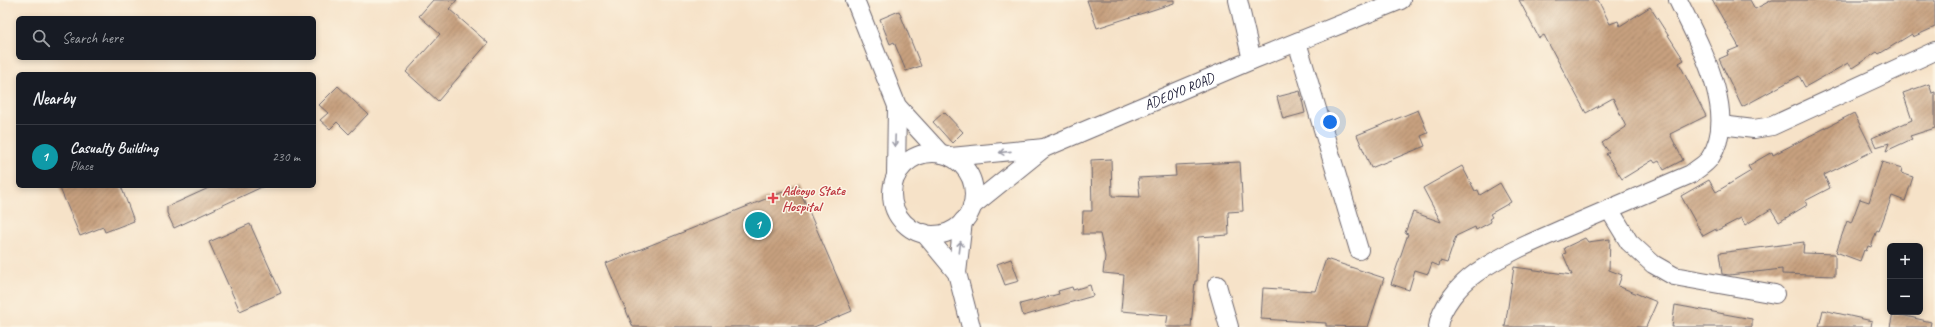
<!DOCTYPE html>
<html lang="en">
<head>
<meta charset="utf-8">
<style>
  body { margin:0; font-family:Caveat,sans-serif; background:#20242c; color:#f1f3f6 }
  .controls { position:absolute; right:12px; bottom:12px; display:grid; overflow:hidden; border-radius:6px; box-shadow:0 2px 6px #0003 }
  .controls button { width:36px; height:36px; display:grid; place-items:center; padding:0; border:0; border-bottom:1px solid #363941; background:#171b24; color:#f1f3f6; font:20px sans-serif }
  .you { position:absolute; left:1330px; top:122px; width:14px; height:14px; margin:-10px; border:3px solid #fff; border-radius:50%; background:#1a73e8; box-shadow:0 0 0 6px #1a73e833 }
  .badge { display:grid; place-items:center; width:26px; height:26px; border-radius:50%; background:#0b8043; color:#fff; font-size:13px; font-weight:700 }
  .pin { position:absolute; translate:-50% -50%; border:2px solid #fff; box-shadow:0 1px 4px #0006 }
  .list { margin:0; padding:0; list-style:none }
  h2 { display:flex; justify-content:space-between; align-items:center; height:52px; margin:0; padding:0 16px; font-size:17px }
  h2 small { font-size:13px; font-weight:400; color:#9ea1a6 }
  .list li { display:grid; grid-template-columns:26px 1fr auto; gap:12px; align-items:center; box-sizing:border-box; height:64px; padding:0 16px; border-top:1px solid #363941 }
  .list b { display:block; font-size:15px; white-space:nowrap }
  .list p { margin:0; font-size:13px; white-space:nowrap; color:#9ea1a6 }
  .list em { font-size:13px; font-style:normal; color:#9ea1a6 }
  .icon { flex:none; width:22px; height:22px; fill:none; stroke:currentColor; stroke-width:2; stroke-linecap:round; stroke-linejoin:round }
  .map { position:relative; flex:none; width:1935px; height:327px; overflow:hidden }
  .search { position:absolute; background:#171b24; box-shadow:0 2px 6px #0003; left:16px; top:16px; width:300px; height:44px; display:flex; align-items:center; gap:10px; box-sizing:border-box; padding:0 14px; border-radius:6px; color:#9ea1a6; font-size:15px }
  .panel { position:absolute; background:#171b24; box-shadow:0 2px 6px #0003; left:16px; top:72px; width:300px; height:116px; border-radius:6px }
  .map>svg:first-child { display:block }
</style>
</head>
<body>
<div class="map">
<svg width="1935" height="327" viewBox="0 0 1935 327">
  <defs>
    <pattern id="building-hatch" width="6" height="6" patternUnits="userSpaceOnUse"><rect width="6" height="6" fill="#c7a07f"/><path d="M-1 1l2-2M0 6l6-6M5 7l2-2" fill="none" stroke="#a18269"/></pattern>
  </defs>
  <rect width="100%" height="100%" fill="#fcf5e5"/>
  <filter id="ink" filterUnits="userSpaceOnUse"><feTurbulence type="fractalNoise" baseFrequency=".025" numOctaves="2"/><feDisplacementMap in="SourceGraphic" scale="8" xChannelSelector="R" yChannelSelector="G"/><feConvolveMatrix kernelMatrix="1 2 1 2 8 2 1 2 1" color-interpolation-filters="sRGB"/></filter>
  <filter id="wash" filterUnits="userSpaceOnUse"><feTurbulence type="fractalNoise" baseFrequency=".012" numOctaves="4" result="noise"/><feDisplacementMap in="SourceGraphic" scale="16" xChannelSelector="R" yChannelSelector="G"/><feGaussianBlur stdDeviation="0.9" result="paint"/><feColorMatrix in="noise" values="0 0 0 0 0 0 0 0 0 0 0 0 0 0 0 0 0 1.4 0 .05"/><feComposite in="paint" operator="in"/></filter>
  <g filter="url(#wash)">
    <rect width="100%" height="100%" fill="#f6e2c8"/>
    <g id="blocks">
      <g fill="url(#building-hatch)">
        <path d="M433 0H457L449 9 488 43 438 101 406 72 440 34 419 16Z"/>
        <path d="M1087 0H1174V3L1097 28Z"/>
        <path d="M1519 0H1598L1610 24 1618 21 1620 26 1650 7 1684 60 1679 63 1706 116 1670 134 1683 160 1664 170 1659 161 1655 163 1653 160 1622 179 1606 154 1609 152 1602 143 1626 127 1613 98 1586 113 1544 35 1539 38Z"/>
        <path d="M1712 0H1750L1755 9 1772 0H1935V27L1913 37 1912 34 1879 54 1877 52 1852 68 1848 63 1805 87 1799 76 1742 107 1719 59 1728 55 1727 52 1739 47Z"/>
        <path d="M899 11 921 66 906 71 894 42 890 44 880 19Z"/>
        <path d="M1929 84 1932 93 1935 92V128L1910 136 1912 139 1886 151 1889 143 1876 147 1872 138 1912 120 1903 93Z"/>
        <path d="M338 86 368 114 349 134 337 122 330 129 320 120 328 113 319 105Z"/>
        <path d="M1300 91 1305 113 1283 119 1277 97Z"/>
        <path d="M1418 110 1428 133 1421 136 1425 146 1371 168 1357 135Z"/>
        <path d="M944 112 963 132 952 143 933 122Z"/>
        <path d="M1854 113 1873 151 1824 175 1830 188 1805 201 1807 205 1779 222 1771 209 1745 225 1741 218 1716 231V229L1703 236 1681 196 1709 180 1716 192 1751 171 1748 166 1772 152 1773 155Z"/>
        <path d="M1111 159 1112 196 1140 197 1138 178 1176 176 1175 165 1240 162 1243 211 1228 212 1229 235 1198 237 1197 281H1195L1191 327H1166L1168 315 1121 311 1124 275 1103 273 1105 257 1100 234H1082L1083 211H1092L1091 160Z"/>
        <path d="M1882 162 1902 168 1901 173 1913 177 1905 201 1892 196 1879 231 1877 230 1871 247 1868 246 1866 251 1864 250 1860 261 1836 252 1847 221 1851 223 1860 199 1869 202Z"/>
        <path d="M1462 166 1475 191 1478 190 1480 195 1500 183 1511 202 1490 214 1492 217 1489 219 1491 222 1476 230 1475 227 1456 236 1447 263 1440 261 1439 266 1432 263 1428 274 1415 270 1409 290 1391 284 1408 234 1405 233 1413 212 1441 222 1423 188Z"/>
        <path d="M59 186H121L134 221 105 232 103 227 80 236Z"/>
        <path d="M213 186H264L174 228 167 213V207Z"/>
        <path d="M798 186 852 311 814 327H633L606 263Z"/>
        <path d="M250 224 281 293 240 311 209 242Z"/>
        <path d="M1585 238 1588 242 1610 239 1609 270 1622 275 1618 286 1657 302 1646 327H1505L1514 267 1572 275 1563 254 1566 253 1564 248Z"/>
        <path d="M1804 242 1803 253 1835 254V276L1782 274V269L1729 275 1722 274 1719 253Z"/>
        <path d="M1011 259 1019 281 1005 285 997 264Z"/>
        <path d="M1326 259 1384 278 1368 327 1326 326V323L1261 319 1263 288 1315 291Z"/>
        <path d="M1090 285 1093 296 1023 316 1020 304 1059 294 1058 291 1072 287 1073 290Z"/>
        <path d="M1675 305 1752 319V327H1672Z"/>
        <path d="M1823 310 1872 321 1871 327H1819Z"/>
        <path d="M1893 313 1931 322 1930 327H1890Z"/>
      </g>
    </g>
  </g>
  <g filter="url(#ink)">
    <use href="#blocks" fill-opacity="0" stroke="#6c656c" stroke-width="1"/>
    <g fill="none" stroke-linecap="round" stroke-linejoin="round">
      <defs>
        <g id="street">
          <path d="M855 0 897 106 941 154"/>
          <path d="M1238 0 1252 60"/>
          <path d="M1297 42 1359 250"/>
          <path d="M1721 125 1754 129 1772 126 1935 51"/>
          <circle cx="933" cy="194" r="41"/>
          <path id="s1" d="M951 157 1044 148 1252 60 1401 0"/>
          <path d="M896 176 897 106"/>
          <path d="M972 206 1044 148"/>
          <path d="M1609 209 1629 242 1653 264 1674 276 1775 294"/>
          <path d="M963 221 957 273 971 327"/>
          <path d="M924 233 957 273"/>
          <path d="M1217 285 1229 327"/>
          <path d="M1438 327C1440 308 1460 284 1476 273 1503 254 1535 241 1565 228 1607 210 1649 192 1691 174 1697 169 1706 164 1710 158 1740 114 1698 42 1678 0"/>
        </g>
      </defs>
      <use href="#street" stroke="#6c656c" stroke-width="20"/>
      <use href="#street" stroke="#fff" stroke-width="18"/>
    </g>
    <defs><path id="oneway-shaft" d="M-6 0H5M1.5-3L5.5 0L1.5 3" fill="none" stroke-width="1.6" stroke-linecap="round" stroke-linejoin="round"/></defs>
    <g stroke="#9c9ca7">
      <use href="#oneway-shaft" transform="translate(895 141) rotate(92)"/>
      <use href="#oneway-shaft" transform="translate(1005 152) rotate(174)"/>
      <use href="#oneway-shaft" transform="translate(960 247) rotate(-83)"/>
    </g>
  </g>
  <path fill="#e0444e" stroke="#fcf5e5" stroke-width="1.5" d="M771 192h4v4h4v4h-4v4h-4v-4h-4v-4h4z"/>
  <g text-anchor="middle" stroke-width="3" stroke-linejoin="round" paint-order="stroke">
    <g font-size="14" fill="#22223b" stroke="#fcf5e5">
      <text dy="5" stroke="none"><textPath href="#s1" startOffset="240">ADEOYO ROAD</textPath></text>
    </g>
    <g font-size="14" font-weight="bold" fill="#be3a42" stroke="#fcf5e5" text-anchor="start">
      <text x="782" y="195">Adeoyo State<tspan x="782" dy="16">Hospital</tspan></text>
    </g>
  </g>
</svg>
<div class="controls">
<button>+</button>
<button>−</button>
</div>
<div class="you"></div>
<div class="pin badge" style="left:758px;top:225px;background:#0f9aa8">1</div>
<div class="search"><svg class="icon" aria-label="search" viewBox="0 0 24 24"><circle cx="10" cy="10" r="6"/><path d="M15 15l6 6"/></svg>Search here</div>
<section class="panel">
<h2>Nearby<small></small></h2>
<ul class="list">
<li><span class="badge" style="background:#0f9aa8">1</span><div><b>Casualty Building</b><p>Place</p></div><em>230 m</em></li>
</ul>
</section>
</div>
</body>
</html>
